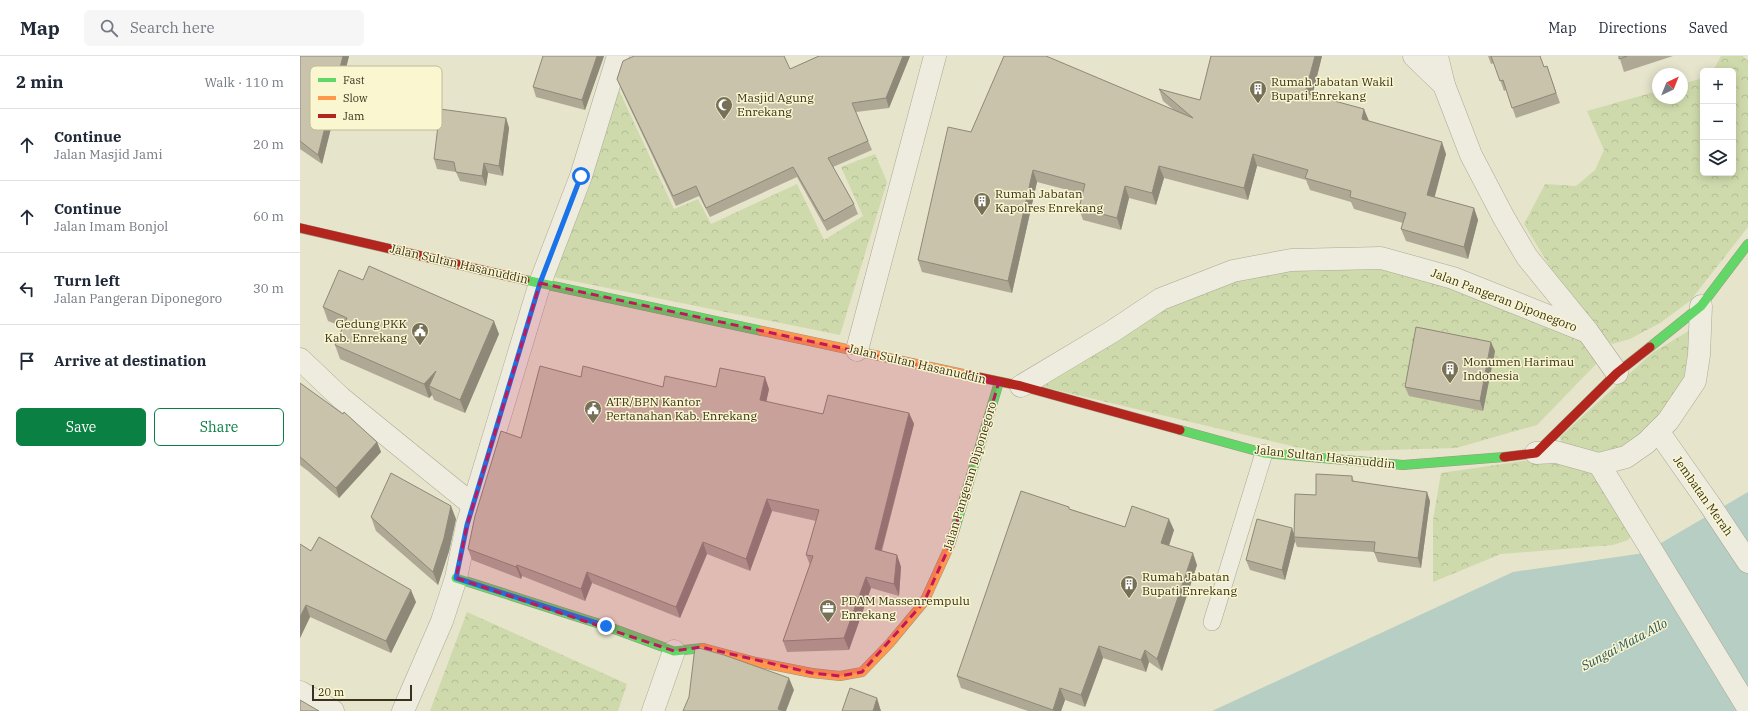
<!DOCTYPE html>
<html lang="en">
<head>
<meta charset="utf-8">
<style>
  body { margin:0; font-family:"IBM Plex Serif",serif; background:#f6f6f7; color:#1f2937 }
  .controls { position:absolute; right:12px; top:12px; display:grid; overflow:hidden; border-radius:6px; box-shadow:0 2px 10px #0003 }
  .controls button { width:36px; height:36px; display:grid; place-items:center; padding:0; border:0; border-bottom:1px solid #e0e1e3; background:#fff; color:#1f2937; font:20px sans-serif }
  .compass { position:absolute; left:1352px; top:12px; width:36px; height:36px; border-radius:50%; background:#fff; box-shadow:0 2px 10px #0003; rotate:43deg }
  .scale { position:absolute; left:12px; bottom:10px; width:100px; box-sizing:border-box; padding-left:4px; border:2px solid #3b321c; border-top:0; font-size:11px; line-height:14px; white-space:nowrap; color:#3b321c; -webkit-text-stroke:3px #f9f6d0; paint-order:stroke }
  .stop { position:absolute; width:12px; height:12px; margin:-9px; border:3px solid #1a73e8; border-radius:50%; background:#fff }
  .stop.end { background:#1a73e8; border-color:#fff; box-shadow:0 1px 4px #0008 }
  .list { margin:0; padding:0; list-style:none }
  h2 { display:flex; justify-content:space-between; align-items:center; height:52px; margin:0; padding:0 16px; font-size:17px }
  h2 small { font-size:13px; font-weight:400; color:#747a83 }
  .list li { display:grid; grid-template-columns:26px 1fr auto; gap:12px; align-items:center; box-sizing:border-box; height:72px; padding:0 16px; border-top:1px solid #e0e1e3 }
  .list b { display:block; font-size:15px; white-space:nowrap }
  .list p { margin:0; font-size:13px; white-space:nowrap; color:#747a83 }
  .list em { font-size:13px; font-style:normal; color:#747a83 }
  .actions { display:flex; gap:8px; padding:12px 16px }
  .actions a { flex:1; padding:9px 0; border:1px solid #0b8043; border-radius:6px; text-align:center; font-size:14px; color:#0b8043 }
  .actions .main { background:#0b8043; color:#fff }
  .icon { flex:none; width:22px; height:22px; fill:none; stroke:currentColor; stroke-width:2; stroke-linecap:round; stroke-linejoin:round }
  .map { position:relative; flex:none; width:1448px; height:655px; overflow:hidden }
  header { display:flex; align-items:center; gap:24px; box-sizing:border-box; height:56px; padding:0 20px; background:#fff; border-bottom:1px solid #e0e1e3 }
  header strong { font-size:19px }
  nav { display:flex; gap:22px; margin-inline-start:auto; font-size:14px }
  .search { width:280px; height:36px; background:#f6f6f7; display:flex; align-items:center; gap:10px; box-sizing:border-box; padding:0 14px; border-radius:6px; color:#747a83; font-size:15px }
  main { display:flex }
  aside { flex:1; background:#fff }
  .map>svg:first-child { display:block }
</style>
</head>
<body>
<header>
<strong>Map</strong>
<div class="search"><svg class="icon" aria-label="search" viewBox="0 0 24 24"><circle cx="10" cy="10" r="6"/><path d="M15 15l6 6"/></svg>Search here</div>
<nav><a>Map</a><a>Directions</a><a>Saved</a></nav>
</header>
<main>
<aside>
<h2>2 min<small>Walk · 110 m</small></h2>
<ul class="list">
<li><svg class="icon" aria-label="ahead" viewBox="0 0 24 24"><path d="M12 20V5M6 11l6-6 6 6"/></svg><div><b>Continue</b><p>Jalan Masjid Jami</p></div><em>20 m</em></li>
<li><svg class="icon" aria-label="ahead" viewBox="0 0 24 24"><path d="M12 20V5M6 11l6-6 6 6"/></svg><div><b>Continue</b><p>Jalan Imam Bonjol</p></div><em>60 m</em></li>
<li><svg class="icon" aria-label="left" viewBox="0 0 24 24"><path d="M17 20v-9H6M10 6l-5 5 5 5"/></svg><div><b>Turn left</b><p>Jalan Pangeran Diponegoro</p></div><em>30 m</em></li>
<li><svg class="icon" aria-label="arrive" viewBox="0 0 24 24"><path d="M6 21V4h12l-3 4 3 4H6"/></svg><div><b>Arrive at destination</b></div></li>
</ul>
<div class="actions"><a class="main">Save</a><a>Share</a></div>
</aside>
<div class="map">
<svg width="1448" height="655" viewBox="0 0 1448 655">
  <defs>
    <pattern id="park-crowns" width="20" height="18" patternUnits="userSpaceOnUse"><rect width="20" height="18" fill="#cfdaac"/><path d="M2 6a3 3 0 1 1 6 0M12 15a3 3 0 1 1 6 0" fill="none" stroke="#b3bc93"/></pattern>
  </defs>
  <rect width="100%" height="100%" fill="#e6e4cb"/>
  <g fill="url(#park-crowns)">
    <path d="M1421 0H1443L1448 5V171L1390 245 1360 267 1330 283 1312 288C1274 256 1250 210 1224 168L1245 128 1276 130 1295 114 1304 94 1287 55 1358 35V42H1382V28L1403 22V117H1433V15H1413Z"/>
    <path d="M318 32 374 153 398 143 411 168 497 128 524 184 563 160 541 111 575 98 587 126 540 279 248 220Z"/>
    <path d="M991 208 1085 209 1287 281 1300 304 1237 369 1156 392 1017 396 739 330 867 250 919 227Z"/>
    <path d="M1392 273 1393 306 1366 354 1327 395 1291 400 1262 389 1260 381 1352 297Z"/>
    <path d="M1244 402 1297 413 1335 475 1328 484 1313 489 1201 498 1133 526V464L1141 417Z"/>
    <path d="M167 556 327 628 318 655H130Z"/>
  </g>
  <path fill="#b7cec4" d="M1448 436V655H912L1213 516 1344 497Z"/>
  <g fill="none" stroke-linecap="round" stroke-linejoin="round">
    <defs>
      <path id="lane" d="M912 566 964 397"/>
      <g id="street">
        <path d="M1114 0 1144 29"/>
        <path d="M1137 0 1144 29 1171 99 1204 162 1227 201 1288 276 1317 317"/>
        <path d="M557 294 635 0"/>
        <path d="M0 303 41 342 174 450"/>
        <path d="M721 330 813 275 861 243 933 215 991 204 1081 202 1153 222 1288 276"/>
        <path d="M1358 375 1410 449 1448 506"/>
        <path d="M1236 397 1256 396 1299 408 1326 401 1346 387 1368 365 1395 325 1399 299 1401 250"/>
        <path d="M1299 408 1448 652"/>
        <path d="M0 636 33 655"/>
        <path d="M103 655 142 565 156 522 167 469 240 227 281 120 318 0"/>
        <path d="M353 655 374 595"/>
      </g>
      <g id="fast">
        <path d="M225 224 462 275"/>
        <path d="M1350 291 1401 250 1448 188"/>
        <path d="M880 374 964 397 1103 409 1204 401"/>
        <path d="M655 473 699 326"/>
        <path d="M156 522 306 570 374 595 403 592"/>
      </g>
      <g id="slow">
        <path d="M462 275 668 319"/>
        <path d="M403 592 456 606 512 617 540 620 562 616 590 587 624 546 650 489 655 473"/>
      </g>
      <g id="jam">
        <path d="M0 172 225 224"/>
        <path d="M668 319 721 330 880 374"/>
        <path d="M1204 401 1236 397 1317 317 1350 291"/>
      </g>
    </defs>
    <use href="#lane" stroke="#aba894" stroke-width="18"/>
    <use href="#street" stroke="#aba894" stroke-width="23"/>
    <use href="#fast" stroke="#9b9785" stroke-width="10"/>
    <use href="#slow" stroke="#9b9785" stroke-width="10"/>
    <use href="#jam" stroke="#9b9785" stroke-width="10"/>
    <use href="#lane" stroke="#eeecde" stroke-width="17"/>
    <use href="#street" stroke="#eeecde" stroke-width="22"/>
    <use href="#fast" stroke="#63d668" stroke-width="9"/>
    <use href="#slow" stroke="#ff974d" stroke-width="9"/>
    <use href="#jam" stroke="#b3261e" stroke-width="9"/>
  </g>
  <g fill="#aea894">
    <path d="M0 0H49L22 108 0 93Z"/>
    <path d="M304 0 285 54 236 41 233 31Z"/>
    <path d="M519 0H610L589 52 556 56 572 94 533 111 554 148 558 158 527 175 497 121 410 161 399 140 376 150 321 33 317 23 490 13Z"/>
    <path d="M911 0H1022L1012 39 1069 65 1146 98 1134 141 1174 152 1178 164 1168 203 1106 185 1101 173 1103 167 1054 153 1051 146 1010 134 1006 124 957 110 948 144 864 122 856 149 829 142 821 174 783 164 779 152 783 138 737 126 712 237 622 216 618 204 671 76 874 54 863 45 859 33 900 44Z"/>
    <path d="M1188 0H1240L1244 11 1247 10 1260 47 1216 62 1206 34 1204 35 1194 7 1191 8Z"/>
    <path d="M1319 0H1373L1324 16Z"/>
    <path d="M206 62 209 72 203 120 188 117 186 130 160 125 156 116 137 113 134 103Z"/>
    <path d="M63 224 199 278 165 357 134 344 132 339 129 342 40 303 35 289 43 271 28 265 23 251Z"/>
    <path d="M1195 295 1183 355 1109 340 1105 331Z"/>
    <path d="M281 321 363 331H416L469 333 466 346 523 358 609 357 614 368 582 495 597 499 601 511 599 540 571 532 549 594 487 596 483 585 510 509 506 499 516 465 472 455 450 515 407 498 380 562 292 527 285 545 222 520 221 523 172 504 168 493 221 382Z"/>
    <path d="M0 327 77 386 81 396 39 442 8 415 0 409Z"/>
    <path d="M1052 420 1054 426 1130 445 1121 512 1078 506 1074 496 997 491 995 485 985 524 950 514 946 504 994 477 1016 439Z"/>
    <path d="M770 453 825 471 874 474 869 489 897 509 862 615 849 606 846 616 803 602 785 651 765 644 761 655H728L661 632 657 620Z"/>
    <path d="M71 461 156 463 149 495 138 529 76 475Z"/>
    <path d="M0 488 11 495 116 546 91 597 10 561 0 582Z"/>
  </g>
  <g fill="#8d8878">
    <path d="M43 0H49L22 108 18 99Z"/>
    <path d="M297 0H304L285 54 282 44Z"/>
    <path d="M603 0H610L589 52 586 42Z"/>
    <path d="M1015 0H1022L1010 49 1005 37Z"/>
    <path d="M1064 53 1069 65 1062 63Z"/>
    <path d="M206 62 209 72 203 120 199 110Z"/>
    <path d="M1142 86 1146 98 1132 151 1127 139Z"/>
    <path d="M953 98 957 110 948 144 944 132Z"/>
    <path d="M184 107 188 117 186 130 182 120Z"/>
    <path d="M859 110 864 122 856 149 852 137Z"/>
    <path d="M733 114 737 126 712 237 708 225Z"/>
    <path d="M825 130 829 142 821 174 817 162Z"/>
    <path d="M1174 152 1178 164 1168 203 1164 191Z"/>
    <path d="M194 265 199 278 165 357 160 344Z"/>
    <path d="M1191 286 1195 295 1183 355 1180 345Z"/>
    <path d="M136 315 129 330 132 339 129 342 124 328Z"/>
    <path d="M465 321 469 333 464 356 460 344Z"/>
    <path d="M609 357 614 368 579 504 575 493Z"/>
    <path d="M77 386 81 396 39 442 36 432Z"/>
    <path d="M1127 436 1130 445 1121 512 1118 502Z"/>
    <path d="M467 443 472 455 450 515 446 503Z"/>
    <path d="M151 450 156 463 149 495 138 529 133 516Z"/>
    <path d="M869 463 874 474 866 499 861 487Z"/>
    <path d="M992 472 995 481H994L995 485 985 524 982 514Z"/>
    <path d="M403 486 407 498 380 562 376 551Z"/>
    <path d="M893 497 897 509 862 615 857 603Z"/>
    <path d="M597 499 601 511 599 540 594 528Z"/>
    <path d="M217 509 222 520 221 523 216 511Z"/>
    <path d="M287 516 292 527 285 545 281 533Z"/>
    <path d="M566 521 571 532 549 594 544 582Z"/>
    <path d="M111 534 116 546 91 597 86 585Z"/>
    <path d="M6 549 10 561 0 582V561Z"/>
    <path d="M799 590 803 602 785 651 781 639Z"/>
    <path d="M845 594 849 606 846 616 841 604Z"/>
    <path d="M489 622 494 634 486 655H478V653Z"/>
    <path d="M760 632 765 644 761 655H754L753 654Z"/>
    <path d="M577 642 581 655H573Z"/>
  </g>
  <g fill="#cac3ac" stroke="#8d8878">
    <path d="M0 0H43L18 99 0 85Z"/>
    <path d="M243 0H297L282 44 233 31Z"/>
    <path d="M334 0H484L490 13 519 0H603L586 42 552 47 568 85 528 102 554 148 524 165 493 111 406 152 396 130 373 140 317 23 323 5Z"/>
    <path d="M704 0H746L893 62 859 33 900 44 911 0H1015L1005 37 1064 53 1062 63 1142 86 1127 139 1174 152 1164 191 1101 173 1106 157 1050 141 1051 135 1005 122 1008 114 953 98 944 132 859 110 852 137 825 130 817 162 779 152 785 128 733 114 708 225 618 204 648 71 671 76Z"/>
    <path d="M1191 0H1240L1244 11 1247 10 1256 37 1212 52 1203 24 1200 25Z"/>
    <path d="M1319 0H1327L1319 3Z"/>
    <path d="M140 53 206 62 199 110 184 107 182 120 156 116 154 106 134 103Z"/>
    <path d="M69 210 194 265 160 344 129 330 136 315 124 328 35 289 47 262 23 251 39 214 63 224Z"/>
    <path d="M1116 271 1191 286 1180 345 1105 331Z"/>
    <path d="M240 310 281 321 283 310 363 331 365 320 416 331 420 312 465 321 460 344 523 358 528 339 609 357 575 493 597 499 594 528 566 521 544 582 483 585 513 500 506 499 519 454 467 443 446 503 403 486 376 551 287 516 281 533 217 509 216 511 168 493 175 460 201 375 221 382Z"/>
    <path d="M0 327 43 358 44 356 77 386 36 432 5 405 0 401Z"/>
    <path d="M91 417 151 450 144 482 133 516 71 461Z"/>
    <path d="M1016 418 1052 420V425L1127 436 1118 502 1074 496 1075 486 994 481 995 438 1016 439Z"/>
    <path d="M721 435 769 451V453L825 471 832 450 869 463 861 487 893 497 857 603 845 594 841 604 799 590 781 639 760 632 753 654 657 620Z"/>
    <path d="M957 463 992 472 982 514 946 504Z"/>
    <path d="M19 481 111 534 86 585 6 549 0 561V488L11 495Z"/>
    <path d="M395 591 424 599 489 622 478 653 484 655H383L389 641Z"/>
    <path d="M550 632 577 642 573 655H542Z"/>
    <path d="M0 644 19 655H0Z"/>
  </g>
  <g fill="none" stroke-linecap="round" stroke-linejoin="round">
    <path stroke="#1a73e8" stroke-width="5" d="M281 120 240 227 167 469 156 522 306 570"/>
  </g>
  <path fill="#c2185b" fill-opacity="0.2" stroke="#c2185b" stroke-width="3" stroke-dasharray="8 5" stroke-linejoin="round" d="M240 227 699 326 650 489 624 546 562 616 540 620 512 617 401 591 374 595 156 522 167 469Z"/>
  <defs>
    <symbol id="building-pin" viewBox="-11 -11 22 30"><path d="M0 17L-7.5 6A9.5 9.5 0 1 1 7.5 6Z" fill="#777059" stroke="#f9f6d0"/><path d="M-4-6H4V6H1V3H-1V6H-4ZM-2.5-4.3h1.7v1.8h-1.7ZM.8-4.3h1.7v1.8H.8ZM-2.5-1h1.7V.8h-1.7ZM.8-1h1.7V.8H.8Z" fill="#fff"/></symbol>
    <symbol id="mosque-pin" viewBox="-11 -11 22 30"><path d="M0 17L-7.5 6A9.5 9.5 0 1 1 7.5 6Z" fill="#777059" stroke="#f9f6d0"/><path d="M3.5-4.9A6 6 0 1 0 3.5 4.9A5 5 0 1 1 3.5-4.9Z" fill="#fff"/></symbol>
    <symbol id="civic-pin" viewBox="-11 -11 22 30"><path d="M0 17L-7.5 6A9.5 9.5 0 1 1 7.5 6Z" fill="#777059" stroke="#f9f6d0"/><path d="M-.6-6.5H3V-4.5H.6V-3L4-1V1h2V6H-6V1h2V-1L-.6-3ZM-1.2 2.5V6h2.4V2.5Z" fill="#fff"/></symbol>
    <symbol id="office-pin" viewBox="-11 -11 22 30"><path d="M0 17L-7.5 6A9.5 9.5 0 1 1 7.5 6Z" fill="#777059" stroke="#f9f6d0"/><path d="M-6-3h4V-5.5h4V-3h4V5H-6ZM-1-4.5V-3h2v-1.5ZM-6 0V1H6V0Z" fill="#fff"/></symbol>
  </defs>
  <g fill-rule="evenodd">
    <use href="#building-pin" x="948" y="23" width="20" height="27"/>
    <use href="#mosque-pin" x="414" y="39" width="20" height="27"/>
    <use href="#building-pin" x="672" y="135" width="20" height="27"/>
    <use href="#civic-pin" x="110" y="265" width="20" height="27"/>
    <use href="#building-pin" x="1140" y="303" width="20" height="27"/>
    <use href="#civic-pin" x="283" y="343" width="20" height="27"/>
    <use href="#building-pin" x="819" y="518" width="20" height="27"/>
    <use href="#office-pin" x="518" y="542" width="20" height="27"/>
  </g>
  <g text-anchor="middle" stroke-width="3" stroke-linejoin="round" paint-order="stroke">
    <g font-size="12" fill="#3b321c" stroke="#f9f6d0" text-anchor="start">
      <text x="971" y="30">Rumah Jabatan Wakil<tspan x="971" dy="14">Bupati Enrekang</tspan></text>
      <text x="437" y="46">Masjid Agung<tspan x="437" dy="14">Enrekang</tspan></text>
      <text x="695" y="142">Rumah Jabatan<tspan x="695" dy="14">Kapolres Enrekang</tspan></text>
      <text x="107" y="272" text-anchor="end">Gedung PKK<tspan x="107" dy="14">Kab. Enrekang</tspan></text>
      <text x="1163" y="310">Monumen Harimau<tspan x="1163" dy="14">Indonesia</tspan></text>
      <text x="306" y="350">ATR/BPN Kantor<tspan x="306" dy="14">Pertanahan Kab. Enrekang</tspan></text>
      <text x="842" y="525">Rumah Jabatan<tspan x="842" dy="14">Bupati Enrekang</tspan></text>
      <text x="541" y="549">PDAM Massenrempulu<tspan x="541" dy="14">Enrekang</tspan></text>
    </g>
    <g font-size="12" fill="#3b321c" stroke="#f9f6d0">
      <text transform="translate(159 208) rotate(13)" y="4">Jalan Sultan Hasanuddin</text>
      <text transform="translate(1204 244) rotate(21)" y="4">Jalan Pangeran Diponegoro</text>
      <text transform="translate(617 308) rotate(13)" y="4">Jalan Sultan Hasanuddin</text>
      <text transform="translate(1025 401) rotate(6)" y="4">Jalan Sultan Hasanuddin</text>
      <text transform="translate(670 420) rotate(-73)" y="4">Jalan Pangeran Diponegoro</text>
      <text transform="translate(1403 440) rotate(55)" y="4">Jembatan Merah</text>
    </g>
    <g font-size="13" font-style="italic" fill="#29545d" stroke="#f9f6d0">
      <text transform="translate(1324 588) rotate(-28)" y="5">Sungai Mata Allo</text>
    </g>
  </g>
  <rect x="10" y="10" width="132" height="64" rx="6" fill="#f9f6d0" stroke="#c0bb9a" stroke-width="1"/>
  <rect x="18" y="22" width="18" height="4" fill="#63d668"/>
  <rect x="18" y="40" width="18" height="4" fill="#ff974d"/>
  <rect x="18" y="58" width="18" height="4" fill="#b3261e"/>
  <g font-size="11" fill="#3b321c">
    <text x="43" y="28">Fast</text>
    <text x="43" y="46">Slow</text>
    <text x="43" y="64">Jam</text>
  </g>
</svg>
<div class="controls">
<button>+</button>
<button>−</button>
<button><svg class="icon" aria-label="layers" viewBox="0 0 24 24"><path d="M12 4l9 5-9 5-9-5zM3 14l9 5 9-5"/></svg></button>
</div>
<svg class="compass" viewBox="-18 -18 36 36"><path d="M0-13l5 13h-10z" fill="#e53935"/><path d="M0 13l5-13h-10z" fill="#747a83"/></svg>
<div class="scale">20 m</div>
<div class="stop" style="left:281px;top:120px"></div>
<div class="stop end" style="left:306px;top:570px"></div>
</div>
</main>
</body>
</html>
